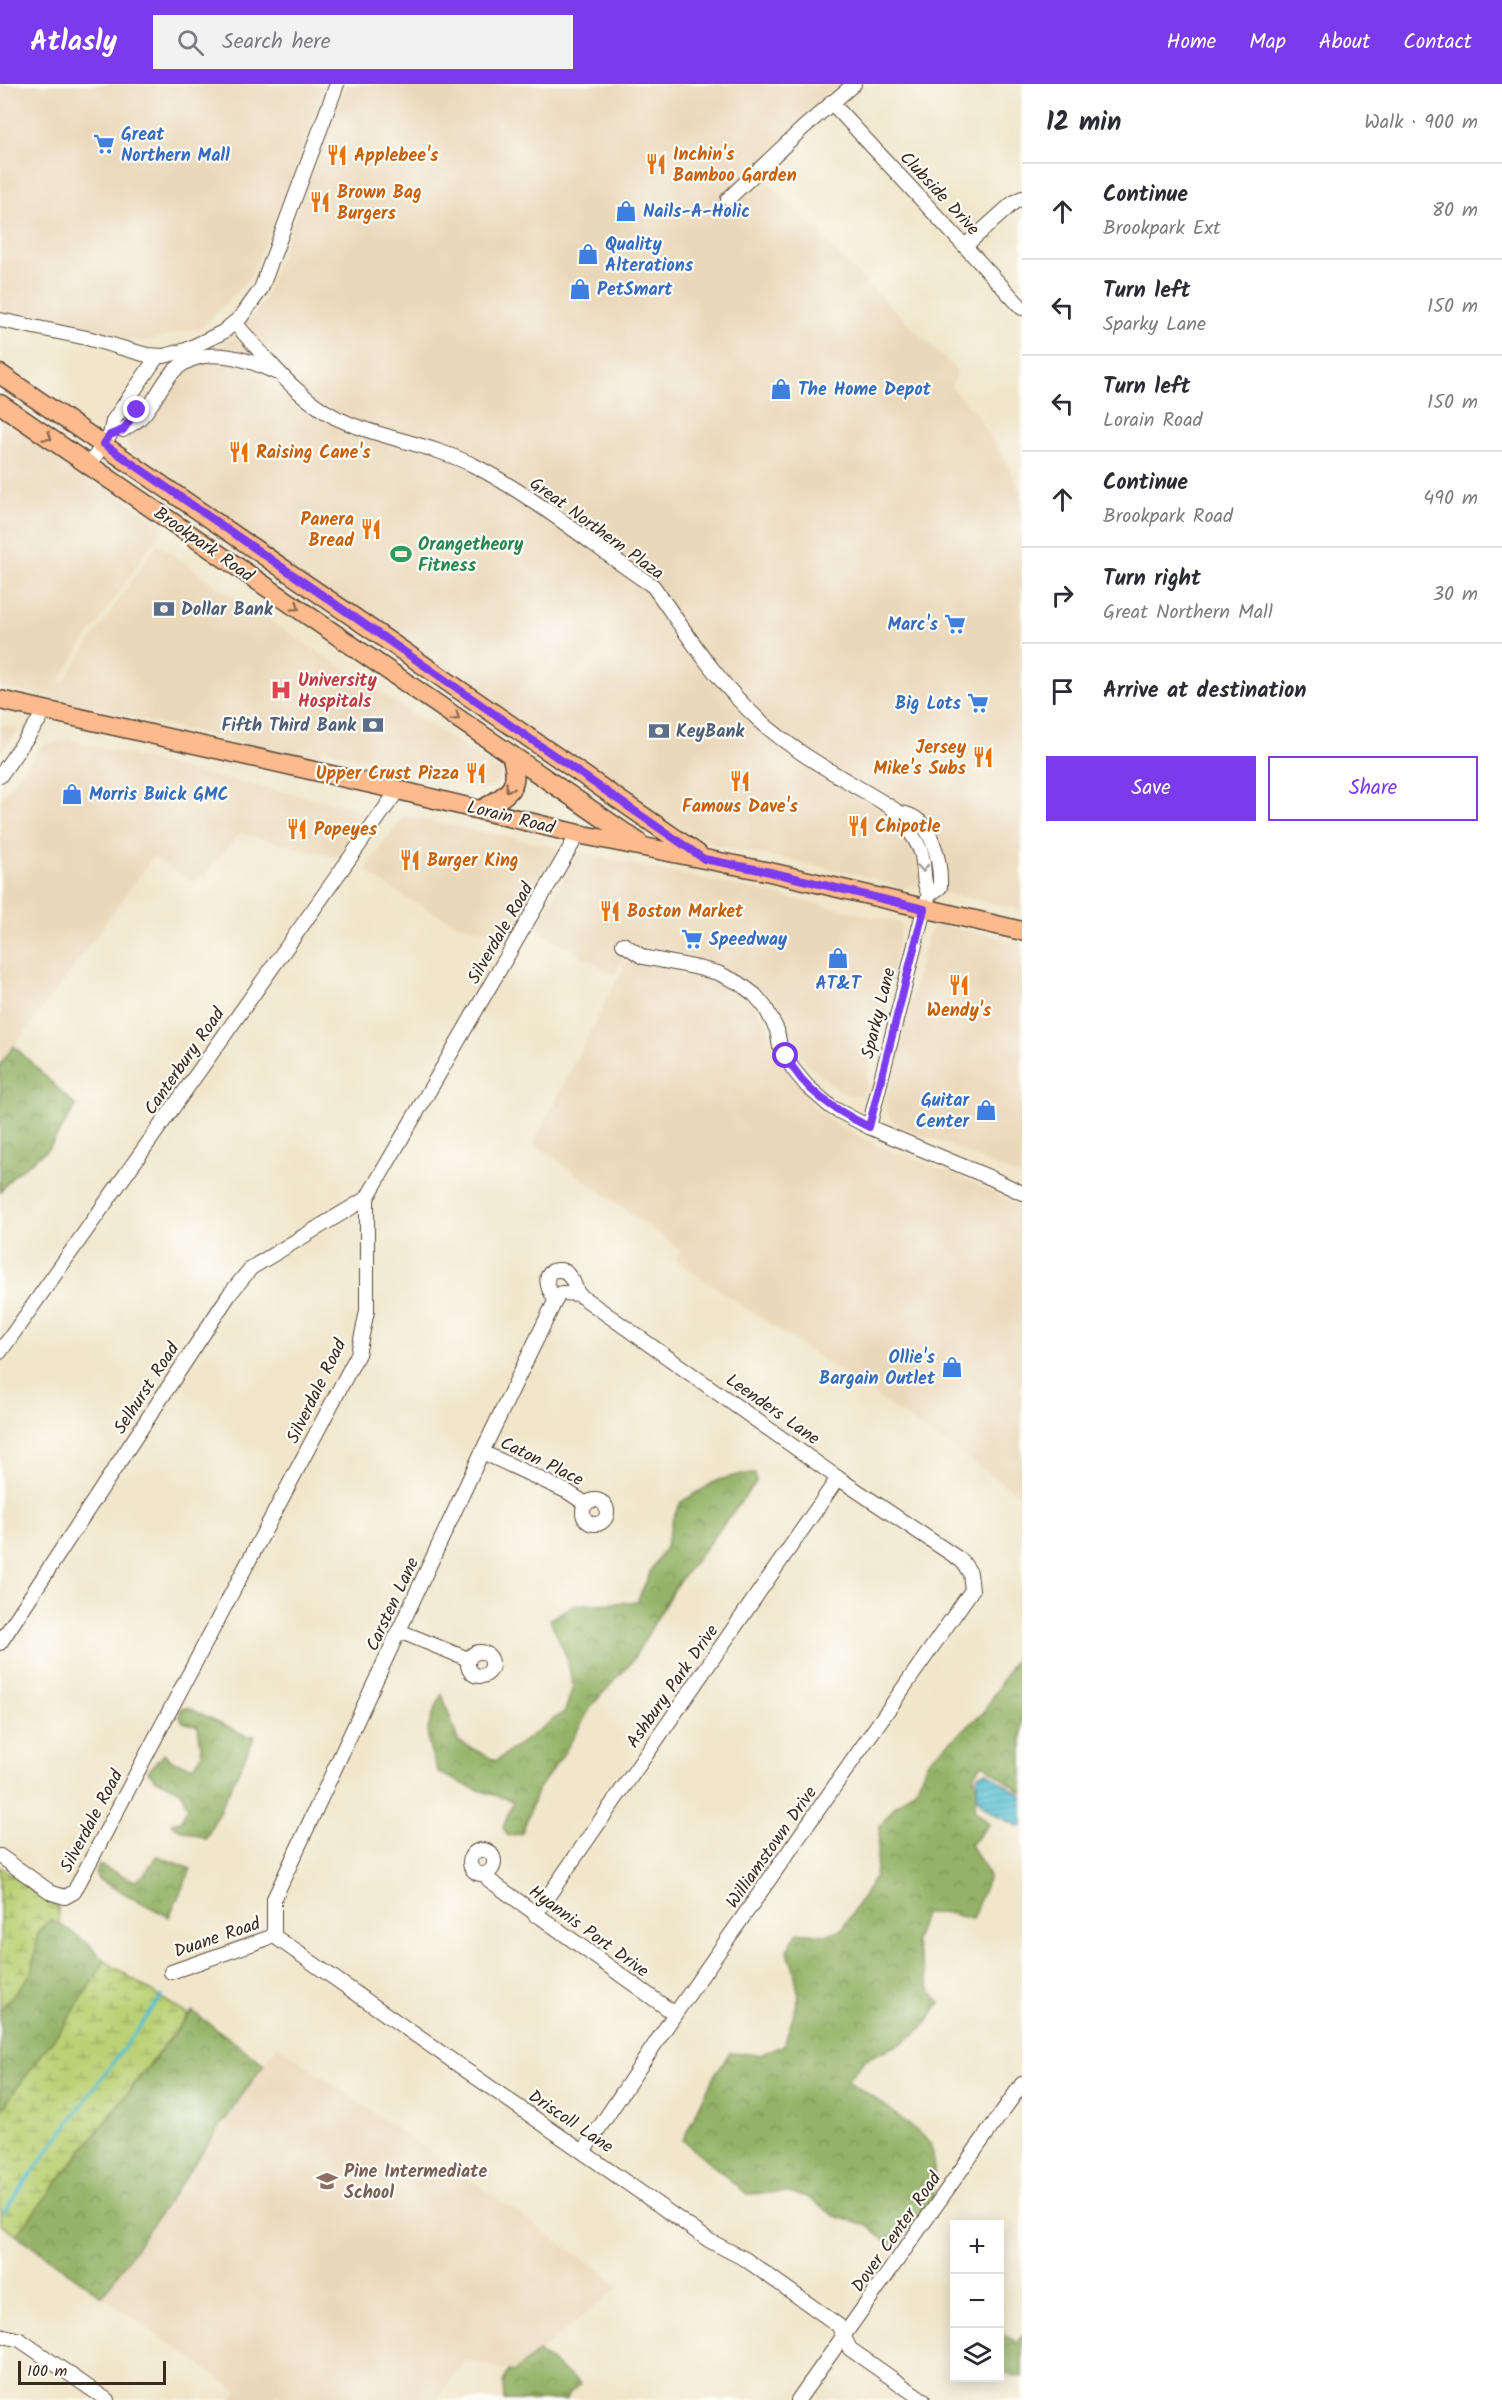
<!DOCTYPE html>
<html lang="en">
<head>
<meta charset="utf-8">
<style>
  body { margin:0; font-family:Kalam,sans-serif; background:#f2f2f3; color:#2b2b33 }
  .controls { position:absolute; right:18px; bottom:18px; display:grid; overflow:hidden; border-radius:0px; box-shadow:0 3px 15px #0003 }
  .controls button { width:54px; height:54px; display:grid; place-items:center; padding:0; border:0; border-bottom:2px solid #e1e1e2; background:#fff; color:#2b2b33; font:30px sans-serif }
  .scale { position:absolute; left:18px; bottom:15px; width:148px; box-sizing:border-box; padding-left:6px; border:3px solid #3b2a1e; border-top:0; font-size:16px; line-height:21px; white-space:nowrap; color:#3b2a1e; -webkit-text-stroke:4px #fdfcf7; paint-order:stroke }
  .stop { position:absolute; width:18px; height:18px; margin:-14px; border:4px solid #7c3aed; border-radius:50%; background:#fff }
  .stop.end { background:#7c3aed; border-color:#fff; box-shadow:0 2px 6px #0008 }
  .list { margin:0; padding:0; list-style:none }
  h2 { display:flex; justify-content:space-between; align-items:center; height:78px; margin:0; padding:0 24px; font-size:26px }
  h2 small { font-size:20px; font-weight:400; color:#7c7c81 }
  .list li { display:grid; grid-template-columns:39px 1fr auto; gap:18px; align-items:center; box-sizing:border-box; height:96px; padding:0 24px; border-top:2px solid #e1e1e2 }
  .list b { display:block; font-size:22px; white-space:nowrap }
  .list p { margin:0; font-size:20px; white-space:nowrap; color:#7c7c81 }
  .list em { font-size:20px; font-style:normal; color:#7c7c81 }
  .actions { display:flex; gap:12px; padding:18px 24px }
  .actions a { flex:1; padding:14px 0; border:2px solid #7c3aed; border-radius:0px; text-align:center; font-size:21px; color:#7c3aed }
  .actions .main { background:#7c3aed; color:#fff }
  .icon { flex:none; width:33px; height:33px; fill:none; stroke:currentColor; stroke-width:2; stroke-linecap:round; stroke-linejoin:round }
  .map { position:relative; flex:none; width:1022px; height:2316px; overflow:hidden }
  header { display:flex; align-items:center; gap:36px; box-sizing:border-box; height:84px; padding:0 30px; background:#7c3aed; color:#fff }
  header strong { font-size:28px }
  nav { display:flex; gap:33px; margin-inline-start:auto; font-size:21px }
  .search { width:420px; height:54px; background:#f2f2f3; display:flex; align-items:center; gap:15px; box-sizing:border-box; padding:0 21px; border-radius:0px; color:#7c7c81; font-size:22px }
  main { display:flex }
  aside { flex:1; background:#fff }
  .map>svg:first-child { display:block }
</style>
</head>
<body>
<header>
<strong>Atlasly</strong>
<div class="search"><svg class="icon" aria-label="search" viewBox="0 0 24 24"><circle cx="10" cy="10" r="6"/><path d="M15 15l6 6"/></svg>Search here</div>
<nav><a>Home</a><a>Map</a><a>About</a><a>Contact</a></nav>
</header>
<main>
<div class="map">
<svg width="1022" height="2316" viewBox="0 0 1022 2316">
  <defs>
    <pattern id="forest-crowns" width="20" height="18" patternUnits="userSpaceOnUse" patternTransform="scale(1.5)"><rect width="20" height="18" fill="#94b367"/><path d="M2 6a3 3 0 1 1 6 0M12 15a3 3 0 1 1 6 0" fill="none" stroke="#7a9254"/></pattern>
    <pattern id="wetland-marsh" width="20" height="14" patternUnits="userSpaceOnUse" patternTransform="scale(1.5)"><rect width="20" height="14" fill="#bbd176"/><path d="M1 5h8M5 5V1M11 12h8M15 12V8" fill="none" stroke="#99aa60"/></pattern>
    <pattern id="water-rules" width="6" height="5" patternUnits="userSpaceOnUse" patternTransform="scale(1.5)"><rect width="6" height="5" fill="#57c0d3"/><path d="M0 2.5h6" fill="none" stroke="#499cab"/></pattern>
  </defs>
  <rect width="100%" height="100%" fill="#fdfcf7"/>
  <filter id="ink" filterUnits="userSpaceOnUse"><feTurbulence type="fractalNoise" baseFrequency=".0167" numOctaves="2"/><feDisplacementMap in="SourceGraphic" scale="12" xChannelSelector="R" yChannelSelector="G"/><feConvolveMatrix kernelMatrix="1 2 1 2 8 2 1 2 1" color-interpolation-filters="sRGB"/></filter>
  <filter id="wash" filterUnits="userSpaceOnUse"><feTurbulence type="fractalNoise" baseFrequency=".008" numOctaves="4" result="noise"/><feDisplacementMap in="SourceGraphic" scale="24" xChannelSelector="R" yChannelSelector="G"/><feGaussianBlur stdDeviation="1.35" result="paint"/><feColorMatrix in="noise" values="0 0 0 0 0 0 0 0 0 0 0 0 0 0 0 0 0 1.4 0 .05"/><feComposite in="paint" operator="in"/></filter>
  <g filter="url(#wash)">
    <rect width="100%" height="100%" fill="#f1e6cb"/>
    <g fill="#ead8ba">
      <path d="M0 0H325L289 103 249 195 201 244 140 258 0 227Z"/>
      <path d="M346 0H862L762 90 863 196 958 287 951 303 976 330 1003 373 1022 410V826L912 802 901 806 874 794 719 762 662 739 260 464 220 430 132 371 127 357 129 350 170 295 211 265 230 255 255 230 263 217Z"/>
      <path d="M0 328 30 354 98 401 105 402 165 442 64 588 60 599 63 598 157 459 217 502 502 688 496 700 483 707 322 665 316 675 0 603Z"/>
      <path d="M0 641 19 644 0 670Z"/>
      <path d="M69 655 202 690 370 727 336 773 240 749 205 791 189 797 153 773 60 902 0 980V716L41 662Z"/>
      <path d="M405 732 557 763 556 774 508 853 455 839 407 815 367 788 369 778Z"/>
      <path d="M582 769 899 838 901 844 900 850 865 1005 860 1010 848 1011 835 1003 803 976 758 905 718 883 631 860 615 891 535 844 575 774Z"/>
      <path d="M938 840 1022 859V1094L949 1061 902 1044 894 1039 887 1029 886 1016 926 855 933 843Z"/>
      <path d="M628 873 724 898 745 911 766 936 775 968 816 1025 835 1039 875 1061 954 1090 1022 1123V1412L675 1176 681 1166 534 1059Z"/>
      <path d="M277 1961 621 2201 514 2288 465 2276 437 2316H286L278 2310 274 2316H232L238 2307 102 2212Z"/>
    </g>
    <g fill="url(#forest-crowns)" stroke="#686e42" stroke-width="1.5">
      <path d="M14 962 76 1022 49 1064 14 1091 0 1108V980Z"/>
      <path d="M742 1390H755L756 1398 675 1503 631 1579 592 1621 566 1666 537 1707 522 1749 508 1752 503 1744 513 1717 470 1703 439 1689C423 1650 424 1649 442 1610L458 1657 496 1677 565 1627 573 1603 567 1574 550 1535 573 1521 637 1518 652 1484 666 1463 673 1434 681 1418 718 1396Z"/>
      <path d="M1022 1571V1709L983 1680 974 1689 977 1707 974 1725 989 1740 970 1761 989 1792 972 1835 942 1828 924 1830 915 1857 929 1903 940 1920 921 1945 901 1959 866 1975 846 1996 887 2023 930 2058 934 2085 933 2118 893 2164 868 2142 835 2132 807 2113 784 2108 747 2110 683 2056 715 1990 730 1969 760 1971 784 1961 799 1913 794 1886 787 1866 798 1848 826 1851 843 1844 875 1793 880 1742 895 1722 916 1704 928 1677 984 1628 1012 1580Z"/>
      <path d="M187 1623 247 1652H255L206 1755 177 1744 171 1739 180 1737 188 1723 180 1707 155 1695 148 1687 164 1669 172 1677 194 1683 202 1671 198 1642 183 1638 179 1630 182 1624Z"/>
      <path d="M157 1772 191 1785 169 1833 99 1796 95 1790 99 1781 135 1797 144 1791Z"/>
      <path d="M52 1835 89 1860 105 1877 70 1933 0 2027V1927L31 1890 39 1846Z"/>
      <path d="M192 1927 264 1980 102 2212 16 2151Z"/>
      <path d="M1000 2248 1016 2259 1022 2252V2293L1000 2289Z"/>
      <path d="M538 2268 581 2300 567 2311V2316H504L503 2298 509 2287 514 2288Z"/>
    </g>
    <g fill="url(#wetland-marsh)" stroke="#7b7e4a" stroke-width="1.5">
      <path d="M0 1783 58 1822 59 1840 51 1835 39 1846 31 1890 0 1927Z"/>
      <path d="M105 1877 188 1931 16 2151 0 2140V2027L70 1933Z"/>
    </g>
    <path fill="url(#water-rules)" stroke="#497578" stroke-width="1.5" d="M987 1688 1022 1712V1743C1012 1740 982 1725 978 1714 975 1708 978 1698 978 1690Z"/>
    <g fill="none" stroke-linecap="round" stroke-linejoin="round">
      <path stroke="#57c0d3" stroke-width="3" d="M4 2127 162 1912"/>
    </g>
  </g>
  <g filter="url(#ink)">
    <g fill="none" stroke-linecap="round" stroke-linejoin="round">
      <defs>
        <g id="minor">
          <path d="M831 18 1022 224"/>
          <path d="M728 115 803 44 854 0"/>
          <path d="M965 162 1013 119 1022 114"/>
          <path d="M0 236 87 254 147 271 164 272 186 266 223 248 241 233 261 205 337 0"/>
          <path d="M235 239C268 276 302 322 350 340 391 356 435 362 475 382 533 412 590 459 644 496L653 502C686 548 716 597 758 635 800 674 852 698 900 729 932 732 941 777 940 803L929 811 924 825 869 1043"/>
          <path d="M123 346C128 342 134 339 138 336 152 324 159 304 171 290 199 259 244 273 275 288"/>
          <path d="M89 381 110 351 113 337 157 273"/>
          <path d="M0 692 46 626"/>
          <path d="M900 729C904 743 916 753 921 768 926 785 921 795 929 811"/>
          <path d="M623 860 643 873 694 883 718 889 739 899 755 911 765 923 777 946 780 963 793 985 807 1002 831 1023 869 1043 991 1094 1022 1109"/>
          <path d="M556 1216C545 1204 541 1181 565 1187L573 1197 578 1210"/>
          <path d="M0 1268 398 706"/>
          <path d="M482 1368 568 1408 586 1420"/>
          <circle cx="595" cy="1428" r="12"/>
          <path d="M399 1547 468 1575"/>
          <path d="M0 1559 229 1211 251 1184 367 1114"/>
          <circle cx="480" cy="1580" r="12"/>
          <circle cx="482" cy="1778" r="12"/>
          <path d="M0 1772 52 1809 65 1813 74 1808 358 1270 367 1227V1114L578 750"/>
          <path d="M485 1790 489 1796 675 1930"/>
          <path d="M535 1831 838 1394"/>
          <path d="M274 1852V1815L482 1368 558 1211 562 1209 578 1210 838 1394 962 1477 970 1489 972 1506 675 1930 583 2068"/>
          <path d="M274 1852 710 2157 745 2175 838 2241 850 2265 923 2316"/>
          <path d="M171 1888 274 1852"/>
          <path d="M0 2251 20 2256 107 2316"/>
          <path d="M798 2316 1022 2000"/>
        </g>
        <g id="major">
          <path d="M0 290 698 770"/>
          <path d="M0 320 638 758"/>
          <path d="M0 616 398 706 578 750 770 788 1022 847"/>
          <path d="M481 726C508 710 522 705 511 671"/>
        </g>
      </defs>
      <use href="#minor" stroke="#564638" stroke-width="16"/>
      <use href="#major" stroke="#564638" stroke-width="21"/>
      <use href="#minor" stroke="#fff" stroke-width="14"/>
      <use href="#major" stroke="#fbbb8d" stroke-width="18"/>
    </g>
    <defs><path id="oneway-chevron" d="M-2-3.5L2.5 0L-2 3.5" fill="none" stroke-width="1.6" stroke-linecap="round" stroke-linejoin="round" transform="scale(1.5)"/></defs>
    <g stroke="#916b50">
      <use href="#oneway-chevron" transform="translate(48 353) rotate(34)"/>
      <use href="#oneway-chevron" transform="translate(296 523) rotate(35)"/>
      <use href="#oneway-chevron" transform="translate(456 633) rotate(35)"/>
      <use href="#oneway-chevron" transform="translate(509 704) rotate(127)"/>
    </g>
    <use stroke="#a79f9a" href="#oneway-chevron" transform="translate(923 784) rotate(87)"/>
  </g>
  <g fill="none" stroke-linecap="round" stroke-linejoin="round" filter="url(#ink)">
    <path stroke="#7c3aed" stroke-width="8" d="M137 326 123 346 110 351 104 360 704 775 770 788 924 825 869 1043C835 1026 804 1007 786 972"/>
  </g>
  <defs>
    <symbol id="supermarket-bare" viewBox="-9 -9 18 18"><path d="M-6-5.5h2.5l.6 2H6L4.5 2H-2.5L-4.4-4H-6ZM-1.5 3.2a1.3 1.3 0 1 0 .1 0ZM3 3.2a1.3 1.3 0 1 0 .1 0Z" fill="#3f7fe0" stroke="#fdfcf7" stroke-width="2.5" paint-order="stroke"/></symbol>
    <symbol id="restaurant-bare" viewBox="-9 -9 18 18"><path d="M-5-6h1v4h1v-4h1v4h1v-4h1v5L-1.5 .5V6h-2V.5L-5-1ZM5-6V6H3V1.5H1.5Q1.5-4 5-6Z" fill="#e8710a" stroke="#fdfcf7" stroke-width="2.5" paint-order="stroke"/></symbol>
    <symbol id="shop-bare" viewBox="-9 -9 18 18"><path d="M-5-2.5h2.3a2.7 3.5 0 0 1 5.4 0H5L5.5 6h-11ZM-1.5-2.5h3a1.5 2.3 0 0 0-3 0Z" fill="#3f7fe0" stroke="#fdfcf7" stroke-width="2.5" paint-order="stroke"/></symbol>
    <symbol id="stadium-bare" viewBox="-9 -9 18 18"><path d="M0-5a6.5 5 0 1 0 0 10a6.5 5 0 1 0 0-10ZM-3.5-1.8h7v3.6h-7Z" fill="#2e9e5b" stroke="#fdfcf7" stroke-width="2.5" paint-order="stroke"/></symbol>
    <symbol id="bank-bare" viewBox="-9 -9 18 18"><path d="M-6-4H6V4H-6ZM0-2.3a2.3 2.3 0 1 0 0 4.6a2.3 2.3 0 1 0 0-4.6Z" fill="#5c6f8a" stroke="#fdfcf7" stroke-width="2.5" paint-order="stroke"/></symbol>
    <symbol id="hospital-bare" viewBox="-9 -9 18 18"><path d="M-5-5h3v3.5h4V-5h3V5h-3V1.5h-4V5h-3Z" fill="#e0444e" stroke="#fdfcf7" stroke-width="2.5" paint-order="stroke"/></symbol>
    <symbol id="school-bare" viewBox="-9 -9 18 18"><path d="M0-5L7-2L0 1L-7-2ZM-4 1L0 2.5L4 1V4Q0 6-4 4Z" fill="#8d6e63" stroke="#fdfcf7" stroke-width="2.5" paint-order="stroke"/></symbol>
  </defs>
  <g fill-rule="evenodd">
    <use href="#supermarket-bare" x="89" y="45" width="30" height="30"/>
    <use href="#restaurant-bare" x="322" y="56" width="30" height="30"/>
    <use href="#restaurant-bare" x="641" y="65" width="30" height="30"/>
    <use href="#restaurant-bare" x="305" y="103" width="30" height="30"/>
    <use href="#shop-bare" x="611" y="112" width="30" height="30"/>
    <use href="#shop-bare" x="573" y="155" width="30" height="30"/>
    <use href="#shop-bare" x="565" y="190" width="30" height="30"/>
    <use href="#shop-bare" x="766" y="290" width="30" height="30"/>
    <use href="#restaurant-bare" x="224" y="353" width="30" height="30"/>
    <use href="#restaurant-bare" x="356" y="430" width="30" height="30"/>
    <use href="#stadium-bare" x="386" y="455" width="30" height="30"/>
    <use href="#bank-bare" x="149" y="510" width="30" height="30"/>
    <use href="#supermarket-bare" x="940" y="525" width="30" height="30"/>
    <use href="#hospital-bare" x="266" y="591" width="30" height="30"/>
    <use href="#supermarket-bare" x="963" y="604" width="30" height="30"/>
    <use href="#bank-bare" x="358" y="626" width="30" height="30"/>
    <use href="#bank-bare" x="644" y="632" width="30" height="30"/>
    <use href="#restaurant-bare" x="968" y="658" width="30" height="30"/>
    <use href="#restaurant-bare" x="461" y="674" width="30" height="30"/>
    <use href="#restaurant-bare" x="725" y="682" width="30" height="30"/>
    <use href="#shop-bare" x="57" y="695" width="30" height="30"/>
    <use href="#restaurant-bare" x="843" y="727" width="30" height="30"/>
    <use href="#restaurant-bare" x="282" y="730" width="30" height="30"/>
    <use href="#restaurant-bare" x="395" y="761" width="30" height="30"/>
    <use href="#restaurant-bare" x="595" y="812" width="30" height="30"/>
    <use href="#supermarket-bare" x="677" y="840" width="30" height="30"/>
    <use href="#shop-bare" x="823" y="859" width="30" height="30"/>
    <use href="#restaurant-bare" x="944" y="886" width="30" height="30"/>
    <use href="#shop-bare" x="971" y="1011" width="30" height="30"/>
    <use href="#shop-bare" x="937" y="1268" width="30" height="30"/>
    <use href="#school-bare" x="312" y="2082" width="30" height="30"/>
  </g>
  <g text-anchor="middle" stroke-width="4.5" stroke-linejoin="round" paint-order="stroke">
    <g font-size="18" font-weight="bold" fill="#366cbe" stroke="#fdfcf7" text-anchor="start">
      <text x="121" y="56">Great<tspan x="121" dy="21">Northern Mall</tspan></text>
      <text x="643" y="133">Nails-A-Holic</text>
      <text x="605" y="166">Quality<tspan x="605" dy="21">Alterations</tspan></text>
      <text x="597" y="211">PetSmart</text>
      <text x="798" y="311">The Home Depot</text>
      <text x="938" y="546" text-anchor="end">Marc's</text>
      <text x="961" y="625" text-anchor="end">Big Lots</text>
      <text x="89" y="716">Morris Buick GMC</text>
      <text x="709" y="861">Speedway</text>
      <text x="838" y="905" text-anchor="middle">AT&amp;T</text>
      <text x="969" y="1022" text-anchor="end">Guitar<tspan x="969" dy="21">Center</tspan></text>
      <text x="935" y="1279" text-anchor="end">Ollie's<tspan x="935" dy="21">Bargain Outlet</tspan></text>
    </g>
    <g font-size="18" font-weight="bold" fill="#c56008" stroke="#fdfcf7" text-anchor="start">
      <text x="673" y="76">Inchin's<tspan x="673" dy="21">Bamboo Garden</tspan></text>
      <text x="354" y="77">Applebee's</text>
      <text x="337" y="114">Brown Bag<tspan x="337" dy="21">Burgers</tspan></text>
      <text x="256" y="374">Raising Cane's</text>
      <text x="354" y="441" text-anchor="end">Panera<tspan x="354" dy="21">Bread</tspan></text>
      <text x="966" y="669" text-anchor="end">Jersey<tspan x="966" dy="21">Mike's Subs</tspan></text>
      <text x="459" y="695" text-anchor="end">Upper Crust Pizza</text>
      <text x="740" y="728" text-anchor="middle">Famous Dave's</text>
      <text x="875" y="748">Chipotle</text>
      <text x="314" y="751">Popeyes</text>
      <text x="427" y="782">Burger King</text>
      <text x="627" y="833">Boston Market</text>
      <text x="959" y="932" text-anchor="middle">Wendy's</text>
    </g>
    <g font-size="18" fill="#3b2a1e" stroke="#fdfcf7">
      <text transform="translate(940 109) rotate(47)" y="6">Clubside Drive</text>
      <text transform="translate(597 444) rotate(36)" y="6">Great Northern Plaza</text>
      <text transform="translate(204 460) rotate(35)" y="6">Brookpark Road</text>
      <text transform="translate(511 733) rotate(14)" y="6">Lorain Road</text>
      <text transform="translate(500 849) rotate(-60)" y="6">Silverdale Road</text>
      <text transform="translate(878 929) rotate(-76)" y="6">Sparky Lane</text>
      <text transform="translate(184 977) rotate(-55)" y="6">Canterbury Road</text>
      <text transform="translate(146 1304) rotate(-57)" y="6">Selhurst Road</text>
      <text transform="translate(316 1307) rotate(-64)" y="6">Silverdale Road</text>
      <text transform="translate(773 1325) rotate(35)" y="6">Leenders Lane</text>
      <text transform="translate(542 1377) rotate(26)" y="6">Caton Place</text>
      <text transform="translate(392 1520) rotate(-65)" y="6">Carsten Lane</text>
      <text transform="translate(672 1602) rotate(-55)" y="6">Ashbury Park Drive</text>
      <text transform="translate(91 1737) rotate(-62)" y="6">Silverdale Road</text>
      <text transform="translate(771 1763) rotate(-55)" y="6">Williamstown Drive</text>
      <text transform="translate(589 1847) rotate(36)" y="6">Hyannis Port Drive</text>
      <text transform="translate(217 1853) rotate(-19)" y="6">Duane Road</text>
      <text transform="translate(571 2037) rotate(34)" y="6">Driscoll Lane</text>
      <text transform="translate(896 2148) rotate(-55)" y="6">Dover Center Road</text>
    </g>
    <g font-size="18" font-weight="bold" fill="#27864d" stroke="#fdfcf7" text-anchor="start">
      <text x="418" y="466">Orangetheory<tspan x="418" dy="21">Fitness</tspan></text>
    </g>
    <g font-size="18" font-weight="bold" fill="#4e5e75" stroke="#fdfcf7" text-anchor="start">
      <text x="181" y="531">Dollar Bank</text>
      <text x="356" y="647" text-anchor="end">Fifth Third Bank</text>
      <text x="676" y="653">KeyBank</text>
    </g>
    <g font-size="18" font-weight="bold" fill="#be3a42" stroke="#fdfcf7" text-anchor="start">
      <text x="298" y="602">University<tspan x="298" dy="21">Hospitals</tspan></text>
    </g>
    <g font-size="18" font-weight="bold" fill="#785e54" stroke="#fdfcf7" text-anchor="start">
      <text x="344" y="2093">Pine Intermediate<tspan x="344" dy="21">School</tspan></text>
    </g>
  </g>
</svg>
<div class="controls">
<button>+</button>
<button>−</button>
<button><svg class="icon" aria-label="layers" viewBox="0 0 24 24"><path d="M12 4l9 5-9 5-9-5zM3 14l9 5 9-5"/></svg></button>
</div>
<div class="scale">100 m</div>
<div class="stop" style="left:786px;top:972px"></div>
<div class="stop end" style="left:137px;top:326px"></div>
</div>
<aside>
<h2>12 min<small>Walk · 900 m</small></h2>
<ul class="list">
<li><svg class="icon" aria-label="ahead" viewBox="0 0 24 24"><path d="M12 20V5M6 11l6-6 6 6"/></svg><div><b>Continue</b><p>Brookpark Ext</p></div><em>80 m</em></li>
<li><svg class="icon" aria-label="left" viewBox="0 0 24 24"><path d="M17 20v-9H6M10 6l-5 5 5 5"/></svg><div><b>Turn left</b><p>Sparky Lane</p></div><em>150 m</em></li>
<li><svg class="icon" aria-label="left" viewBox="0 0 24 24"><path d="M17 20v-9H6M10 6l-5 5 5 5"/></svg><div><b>Turn left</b><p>Lorain Road</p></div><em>150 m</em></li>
<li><svg class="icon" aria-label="ahead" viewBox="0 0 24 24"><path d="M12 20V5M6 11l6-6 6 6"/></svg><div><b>Continue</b><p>Brookpark Road</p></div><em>490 m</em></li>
<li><svg class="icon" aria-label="right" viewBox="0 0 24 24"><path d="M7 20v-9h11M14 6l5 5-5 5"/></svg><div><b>Turn right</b><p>Great Northern Mall</p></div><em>30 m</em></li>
<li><svg class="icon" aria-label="arrive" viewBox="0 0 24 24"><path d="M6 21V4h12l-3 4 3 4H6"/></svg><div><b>Arrive at destination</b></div></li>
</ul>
<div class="actions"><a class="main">Save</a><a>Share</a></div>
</aside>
</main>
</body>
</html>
